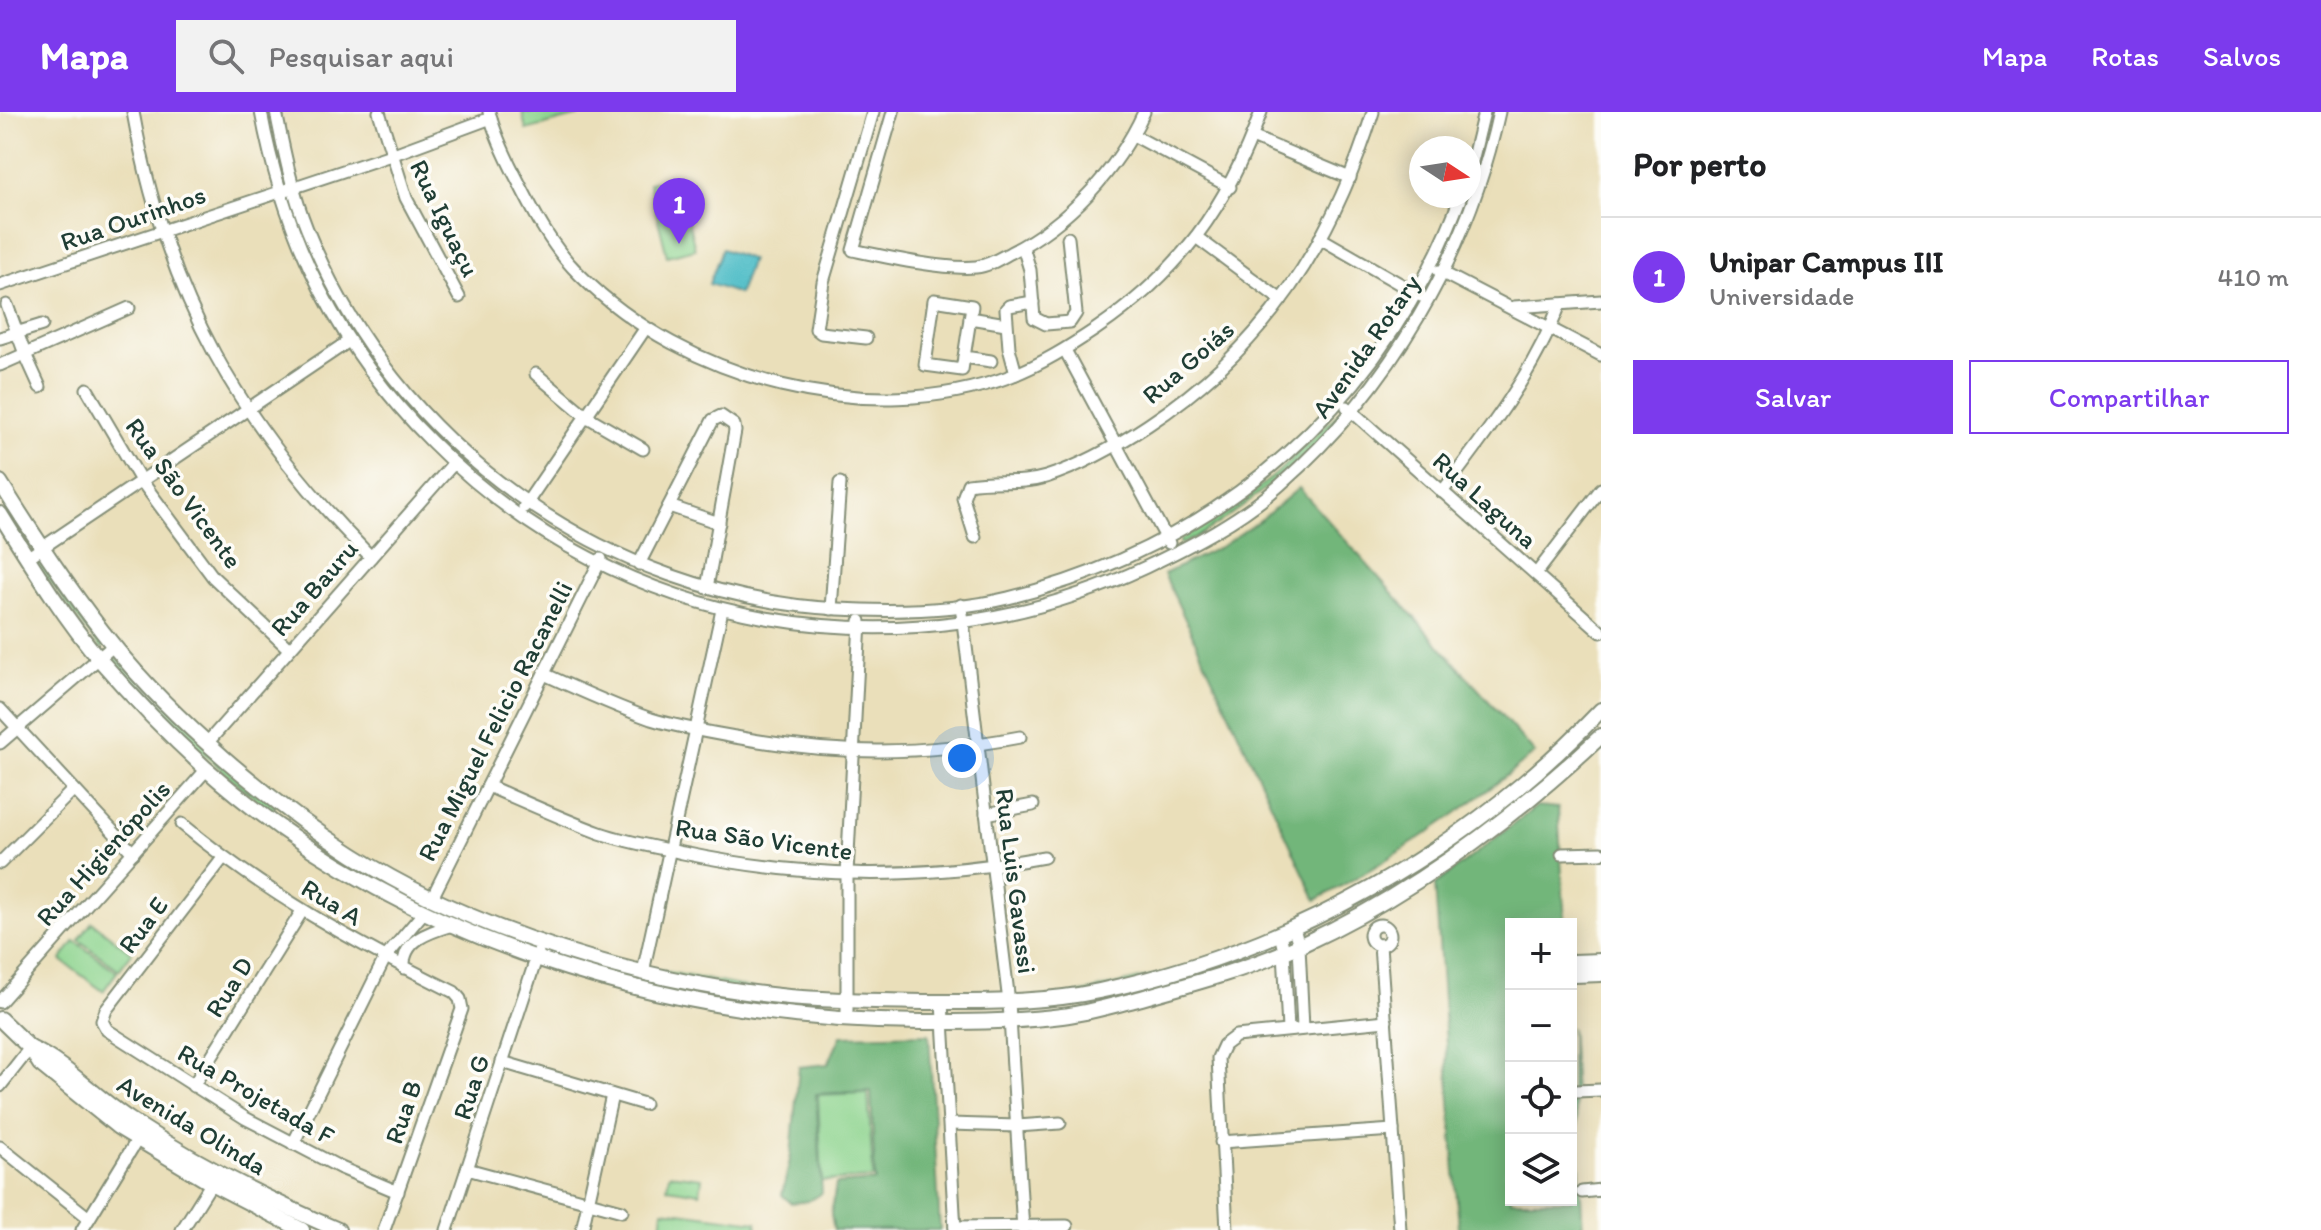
<!DOCTYPE html>
<html lang="pt">
<head>
<meta charset="utf-8">
<style>
  body { margin:0; font-family:Itim,sans-serif; background:#f2f2f2; color:#202124 }
  .controls { position:absolute; right:24px; bottom:24px; display:grid; overflow:hidden; border-radius:0px; box-shadow:0 4px 20px #0003 }
  .controls button { width:72px; height:72px; display:grid; place-items:center; padding:0; border:0; border-bottom:2px solid #e0e0e0; background:#fff; color:#202124; font:40px sans-serif }
  .compass { position:absolute; left:1409px; top:24px; width:72px; height:72px; border-radius:50%; background:#fff; box-shadow:0 4px 20px #0003; rotate:102deg }
  .you { position:absolute; left:962px; top:646px; width:28px; height:28px; margin:-20px; border:6px solid #fff; border-radius:50%; background:#1a73e8; box-shadow:0 0 0 12px #1a73e833 }
  .badge { display:grid; place-items:center; width:52px; height:52px; border-radius:50%; background:#7c3aed; color:#fff; font-size:26px; font-weight:700 }
  .pin { position:absolute; translate:-50% -66px; filter:drop-shadow(0 2px 4px #0008) }
  .pin::after { content:''; position:absolute; top:42px; width:28px; height:24px; background:inherit; clip-path:polygon(0 0,100% 0,50% 100%) }
  .list { margin:0; padding:0; list-style:none }
  h2 { display:flex; justify-content:space-between; align-items:center; height:104px; margin:0; padding:0 32px; font-size:34px }
  h2 small { font-size:26px; font-weight:400; color:#757577 }
  .list li { display:grid; grid-template-columns:52px 1fr auto; gap:24px; align-items:center; box-sizing:border-box; height:120px; padding:0 32px; border-top:2px solid #e0e0e0 }
  .list b { display:block; font-size:30px; white-space:nowrap }
  .list p { margin:0; font-size:26px; white-space:nowrap; color:#757577 }
  .list em { font-size:26px; font-style:normal; color:#757577 }
  .actions { display:flex; gap:16px; padding:24px 32px }
  .actions a { flex:1; padding:18px 0; border:2px solid #7c3aed; border-radius:0px; text-align:center; font-size:28px; color:#7c3aed }
  .actions .main { background:#7c3aed; color:#fff }
  .icon { flex:none; width:44px; height:44px; fill:none; stroke:currentColor; stroke-width:2; stroke-linecap:round; stroke-linejoin:round }
  .map { position:relative; flex:none; width:1601px; height:1118px; overflow:hidden }
  header { display:flex; align-items:center; gap:48px; box-sizing:border-box; height:112px; padding:0 40px; background:#7c3aed; color:#fff }
  header strong { font-size:38px }
  nav { display:flex; gap:44px; margin-inline-start:auto; font-size:28px }
  .search { width:560px; height:72px; background:#f2f2f2; display:flex; align-items:center; gap:20px; box-sizing:border-box; padding:0 28px; border-radius:0px; color:#757577; font-size:30px }
  main { display:flex }
  aside { flex:1; background:#fff }
  .map>svg:first-child { display:block }
</style>
</head>
<body>
<header>
<strong>Mapa</strong>
<div class="search"><svg class="icon" aria-label="search" viewBox="0 0 24 24"><circle cx="10" cy="10" r="6"/><path d="M15 15l6 6"/></svg>Pesquisar aqui</div>
<nav><a>Mapa</a><a>Rotas</a><a>Salvos</a></nav>
</header>
<main>
<div class="map">
<svg width="1601" height="1118" viewBox="0 0 1601 1118">
  <rect width="100%" height="100%" fill="#fdfcf7"/>
  <filter id="ink" filterUnits="userSpaceOnUse"><feTurbulence type="fractalNoise" baseFrequency=".0125" numOctaves="2"/><feDisplacementMap in="SourceGraphic" scale="16" xChannelSelector="R" yChannelSelector="G"/><feConvolveMatrix kernelMatrix="1 2 1 2 8 2 1 2 1" color-interpolation-filters="sRGB"/></filter>
  <filter id="wash" filterUnits="userSpaceOnUse"><feTurbulence type="fractalNoise" baseFrequency=".006" numOctaves="4" result="noise"/><feDisplacementMap in="SourceGraphic" scale="32" xChannelSelector="R" yChannelSelector="G"/><feGaussianBlur stdDeviation="1.8" result="paint"/><feColorMatrix in="noise" values="0 0 0 0 0 0 0 0 0 0 0 0 0 0 0 0 0 1.4 0 .05"/><feComposite in="paint" operator="in"/></filter>
  <g filter="url(#wash)">
    <rect width="100%" height="100%" fill="#eadfba"/>
    <g fill="#8ed48f" stroke="#568862" stroke-width="2">
      <path d="M522 0H578L579 4 526 18Z"/>
      <path d="M677 64 695 137 667 144 649 71Z"/>
      <path d="M1343 297C1340 322 1207 427 1180 432V428L1230 398 1276 362Z"/>
      <path d="M40 446 105 533 101 537 35 450Z"/>
      <path d="M115 545 275 694 271 699C213 654 161 602 110 550Z"/>
      <path d="M1484 707 1487 710 1410 764 1301 822 1300 818Z"/>
      <path d="M92 810 132 841 119 858 79 828Z"/>
      <path d="M75 829 117 860 103 879 61 848Z"/>
      <path d="M1279 830 1280 834C1196 864 1112 893 1022 900V895L1245 842Z"/>
      <path d="M554 838 838 893V899C740 892 646 874 552 844Z"/>
      <path d="M868 981 873 1066 822 1069 818 983Z"/>
      <path d="M669 1062 702 1066 700 1081 667 1076Z"/>
      <path d="M663 1098 757 1110 756 1118H661Z"/>
    </g>
    <g fill="#72b67a" stroke="#487a57" stroke-width="2">
      <path d="M1299 376 1535 641C1468 696 1393 747 1316 788L1164 462 1222 434 1263 406Z"/>
      <path d="M1537 694 1558 696 1565 812H1511V1088H1571V915L1583 1118H1459L1435 773Z"/>
      <path d="M929 922 940 1118H834L831 1102 836 1072 875 1069 871 979 816 982 822 1081 808 1089 791 1091 782 1083 791 1043 799 955 828 952 841 924Z"/>
    </g>
    <path fill="#4fbdc7" stroke="#377d7e" stroke-width="2" d="M722 137 751 147 739 182 709 172Z"/>
  </g>
  <g filter="url(#ink)">
    <g fill="none" stroke-linecap="round" stroke-linejoin="round">
      <defs>
        <g id="minor">
          <path d="M133 0C166 185 239 312 371 445"/>
          <path d="M261 0C285 129 339 237 432 330 620 520 904 569 1146 455 1192 433 1241 408 1280 373 1390 276 1468 143 1499 0"/>
          <path d="M276 0C284 39 292 80 307 117 394 334 605 484 838 497 893 500 954 499 1008 486 1221 433 1384 290 1461 84"/>
          <path d="M379 0 406 86 459 185"/>
          <path d="M489 0C495 23 506 46 517 67 534 101 552 136 580 163 685 268 869 318 1011 264 1042 252 1069 235 1096 217 1180 160 1227 95 1261 0"/>
          <path d="M893 0 853 138C886 145 944 158 976 155 988 154 999 147 1010 141 1069 111 1117 59 1144 0"/>
          <path d="M1133 23 1230 75"/>
          <path d="M1252 25 1350 66"/>
          <path d="M1469 62 1484 0"/>
          <path d="M1196 125 1281 188"/>
          <path d="M1320 126 1421 184"/>
          <path d="M1023 135 1030 158 1034 206 1046 212 1070 210 1076 201 1068 126"/>
          <path d="M1439 159 1601 243"/>
          <path d="M0 173 391 43 491 6"/>
          <path d="M934 188 972 194 962 258 925 253Z"/>
          <path d="M7 193 25 242 40 275"/>
          <path d="M1514 195 1601 189"/>
          <path d="M970 206 1006 212"/>
          <path d="M0 226 42 213"/>
          <path d="M866 226 821 221 816 217 823 170 873 0"/>
          <path d="M1065 238 1169 431"/>
          <path d="M964 245 991 249"/>
          <path d="M0 253 129 196"/>
          <path d="M536 262 586 304 643 337"/>
          <path d="M1016 262 1009 236 1006 197 1009 194 1033 190"/>
          <path d="M87 277 140 367 213 465 289 537"/>
          <path d="M1347 295 1601 520"/>
          <path d="M1442 380C1487 321 1533 262 1560 192"/>
          <path d="M669 394 719 411"/>
          <path d="M524 395 645 217"/>
          <path d="M975 425 963 386 968 372C994 367 1020 373 1046 365 1083 353 1115 335 1148 313 1264 237 1332 132 1373 0"/>
          <path d="M27 446 349 229"/>
          <path d="M639 452 713 308 721 304 734 313 735 319 707 476"/>
          <path d="M1536 462 1601 377"/>
          <path d="M961 493 1009 890 1023 1118"/>
          <path d="M831 497 840 371"/>
          <path d="M544 562C579 578 614 594 651 607 678 615 707 620 735 625 835 643 920 644 1020 625"/>
          <path d="M0 597 133 741"/>
          <path d="M208 630 453 352"/>
          <path d="M0 631 113 534"/>
          <path d="M488 674C525 690 562 707 600 721 626 730 655 735 683 741 808 767 918 768 1044 745"/>
          <path d="M986 702 1033 693"/>
          <path d="M182 712C265 781 357 832 454 880L460 887 462 897 384 1118"/>
          <path d="M1562 742 1601 741"/>
          <path d="M223 746 106 898 102 909 107 918 245 1006 341 1056 398 1080"/>
          <path d="M0 751 73 678"/>
          <path d="M432 786 601 447"/>
          <circle cx="1380" cy="823" r="10"/>
          <path d="M1294 816 1299 834 1303 916"/>
          <path d="M1280 822 1284 839 1288 918"/>
          <path d="M1380 833 1400 1118"/>
          <path d="M404 856C402 828 429 820 452 813"/>
          <path d="M643 860 722 498"/>
          <path d="M0 890 207 657"/>
          <path d="M942 890 955 1118"/>
          <path d="M847 908V762L860 509"/>
          <path d="M502 950 644 992"/>
          <path d="M0 974 30 936"/>
          <path d="M193 974 302 799"/>
          <path d="M1576 979 1601 978"/>
          <path d="M950 1012 1017 1014 1060 1011"/>
          <path d="M1221 1030 1393 1018"/>
          <path d="M293 1032 385 846 424 800"/>
          <path d="M0 1035 89 1106"/>
          <path d="M467 1057 622 1099"/>
          <path d="M1582 1080 1601 1078"/>
          <path d="M955 1115 1067 1114"/>
          <path d="M82 1118 137 1028"/>
          <path d="M182 1118 214 1067"/>
          <path d="M447 1118 538 841"/>
          <path d="M582 1118 612 983"/>
          <path d="M1227 1118 1218 946 1224 933 1236 924 1386 909"/>
        </g>
        <g id="tertiary">
          <path d="M0 370C35 426 71 481 113 533 173 608 272 692 353 743 476 821 644 871 789 885 836 889 883 889 930 890 986 890 1043 891 1099 879 1289 839 1467 739 1601 598"/>
          <path d="M0 402C30 450 64 506 101 549 133 586 169 623 205 656 399 828 665 909 922 910 968 910 1015 910 1062 904 1086 901 1110 894 1134 888 1192 872 1249 857 1303 832 1414 781 1512 707 1601 624"/>
          <path d="M1601 849 1573 850 1574 863 1601 862"/>
          <path d="M0 907 30 936 40 952 118 1015 211 1071 302 1118"/>
          <path d="M30 936C66 952 96 986 130 1008 195 1051 266 1087 338 1118"/>
        </g>
      </defs>
      <use href="#minor" stroke="#848e77" stroke-width="15"/>
      <use href="#tertiary" stroke="#848e77" stroke-width="18"/>
      <use href="#minor" stroke="#fff" stroke-width="11"/>
      <use href="#tertiary" stroke="#fff" stroke-width="14"/>
    </g>
  </g>
  <g text-anchor="middle" stroke-width="7" stroke-linejoin="round" paint-order="stroke">
    <g font-size="26" fill="#1f3d34" stroke="#fdfcf7">
      <text transform="translate(133 106) rotate(-19)" y="9">Rua Ourinhos</text>
      <text transform="translate(445 106) rotate(64)" y="9">Rua Iguaçu</text>
      <text transform="translate(1366 234) rotate(-55)" y="9">Avenida Rotary</text>
      <text transform="translate(1188 250) rotate(-41)" y="9">Rua Goiás</text>
      <text transform="translate(184 381) rotate(54)" y="9">Rua São Vicente</text>
      <text transform="translate(1485 388) rotate(42)" y="9">Rua Laguna</text>
      <text transform="translate(314 476) rotate(-49)" y="9">Rua Bauru</text>
      <text transform="translate(495 609) rotate(-63)" y="9">Rua Miguel Felicio Racanelli</text>
      <text transform="translate(764 727) rotate(8)" y="9">Rua São Vicente</text>
      <text transform="translate(103 741) rotate(-48)" y="9">Rua Higienópolis</text>
      <text transform="translate(1016 769) rotate(83)" y="9">Rua Luis Gavassi</text>
      <text transform="translate(332 790) rotate(31)" y="9">Rua A</text>
      <text transform="translate(143 813) rotate(-53)" y="9">Rua E</text>
      <text transform="translate(229 875) rotate(-58)" y="9">Rua D</text>
      <text transform="translate(471 975) rotate(-72)" y="9">Rua G</text>
      <text transform="translate(256 982) rotate(30)" y="9">Rua Projetada F</text>
      <text transform="translate(403 1000) rotate(-71)" y="9">Rua B</text>
      <text transform="translate(192 1013) rotate(31)" y="9">Avenida Olinda</text>
    </g>
  </g>
</svg>
<div class="controls">
<button>+</button>
<button>−</button>
<button><svg class="icon" aria-label="locate" viewBox="0 0 24 24"><circle cx="12" cy="12" r="6"/><path d="M12 2v4M12 18v4M2 12h4M18 12h4"/></svg></button>
<button><svg class="icon" aria-label="layers" viewBox="0 0 24 24"><path d="M12 4l9 5-9 5-9-5zM3 14l9 5 9-5"/></svg></button>
</div>
<svg class="compass" viewBox="-18 -18 36 36"><path d="M0-13l5 13h-10z" fill="#e53935"/><path d="M0 13l5-13h-10z" fill="#757577"/></svg>
<div class="you"></div>
<div class="pin badge" style="left:679px;top:132px">1</div>
</div>
<aside>
<h2>Por perto<small></small></h2>
<ul class="list">
<li><span class="badge">1</span><div><b>Unipar Campus III</b><p>Universidade</p></div><em>410 m</em></li>
</ul>
<div class="actions"><a class="main">Salvar</a><a>Compartilhar</a></div>
</aside>
</main>
</body>
</html>
